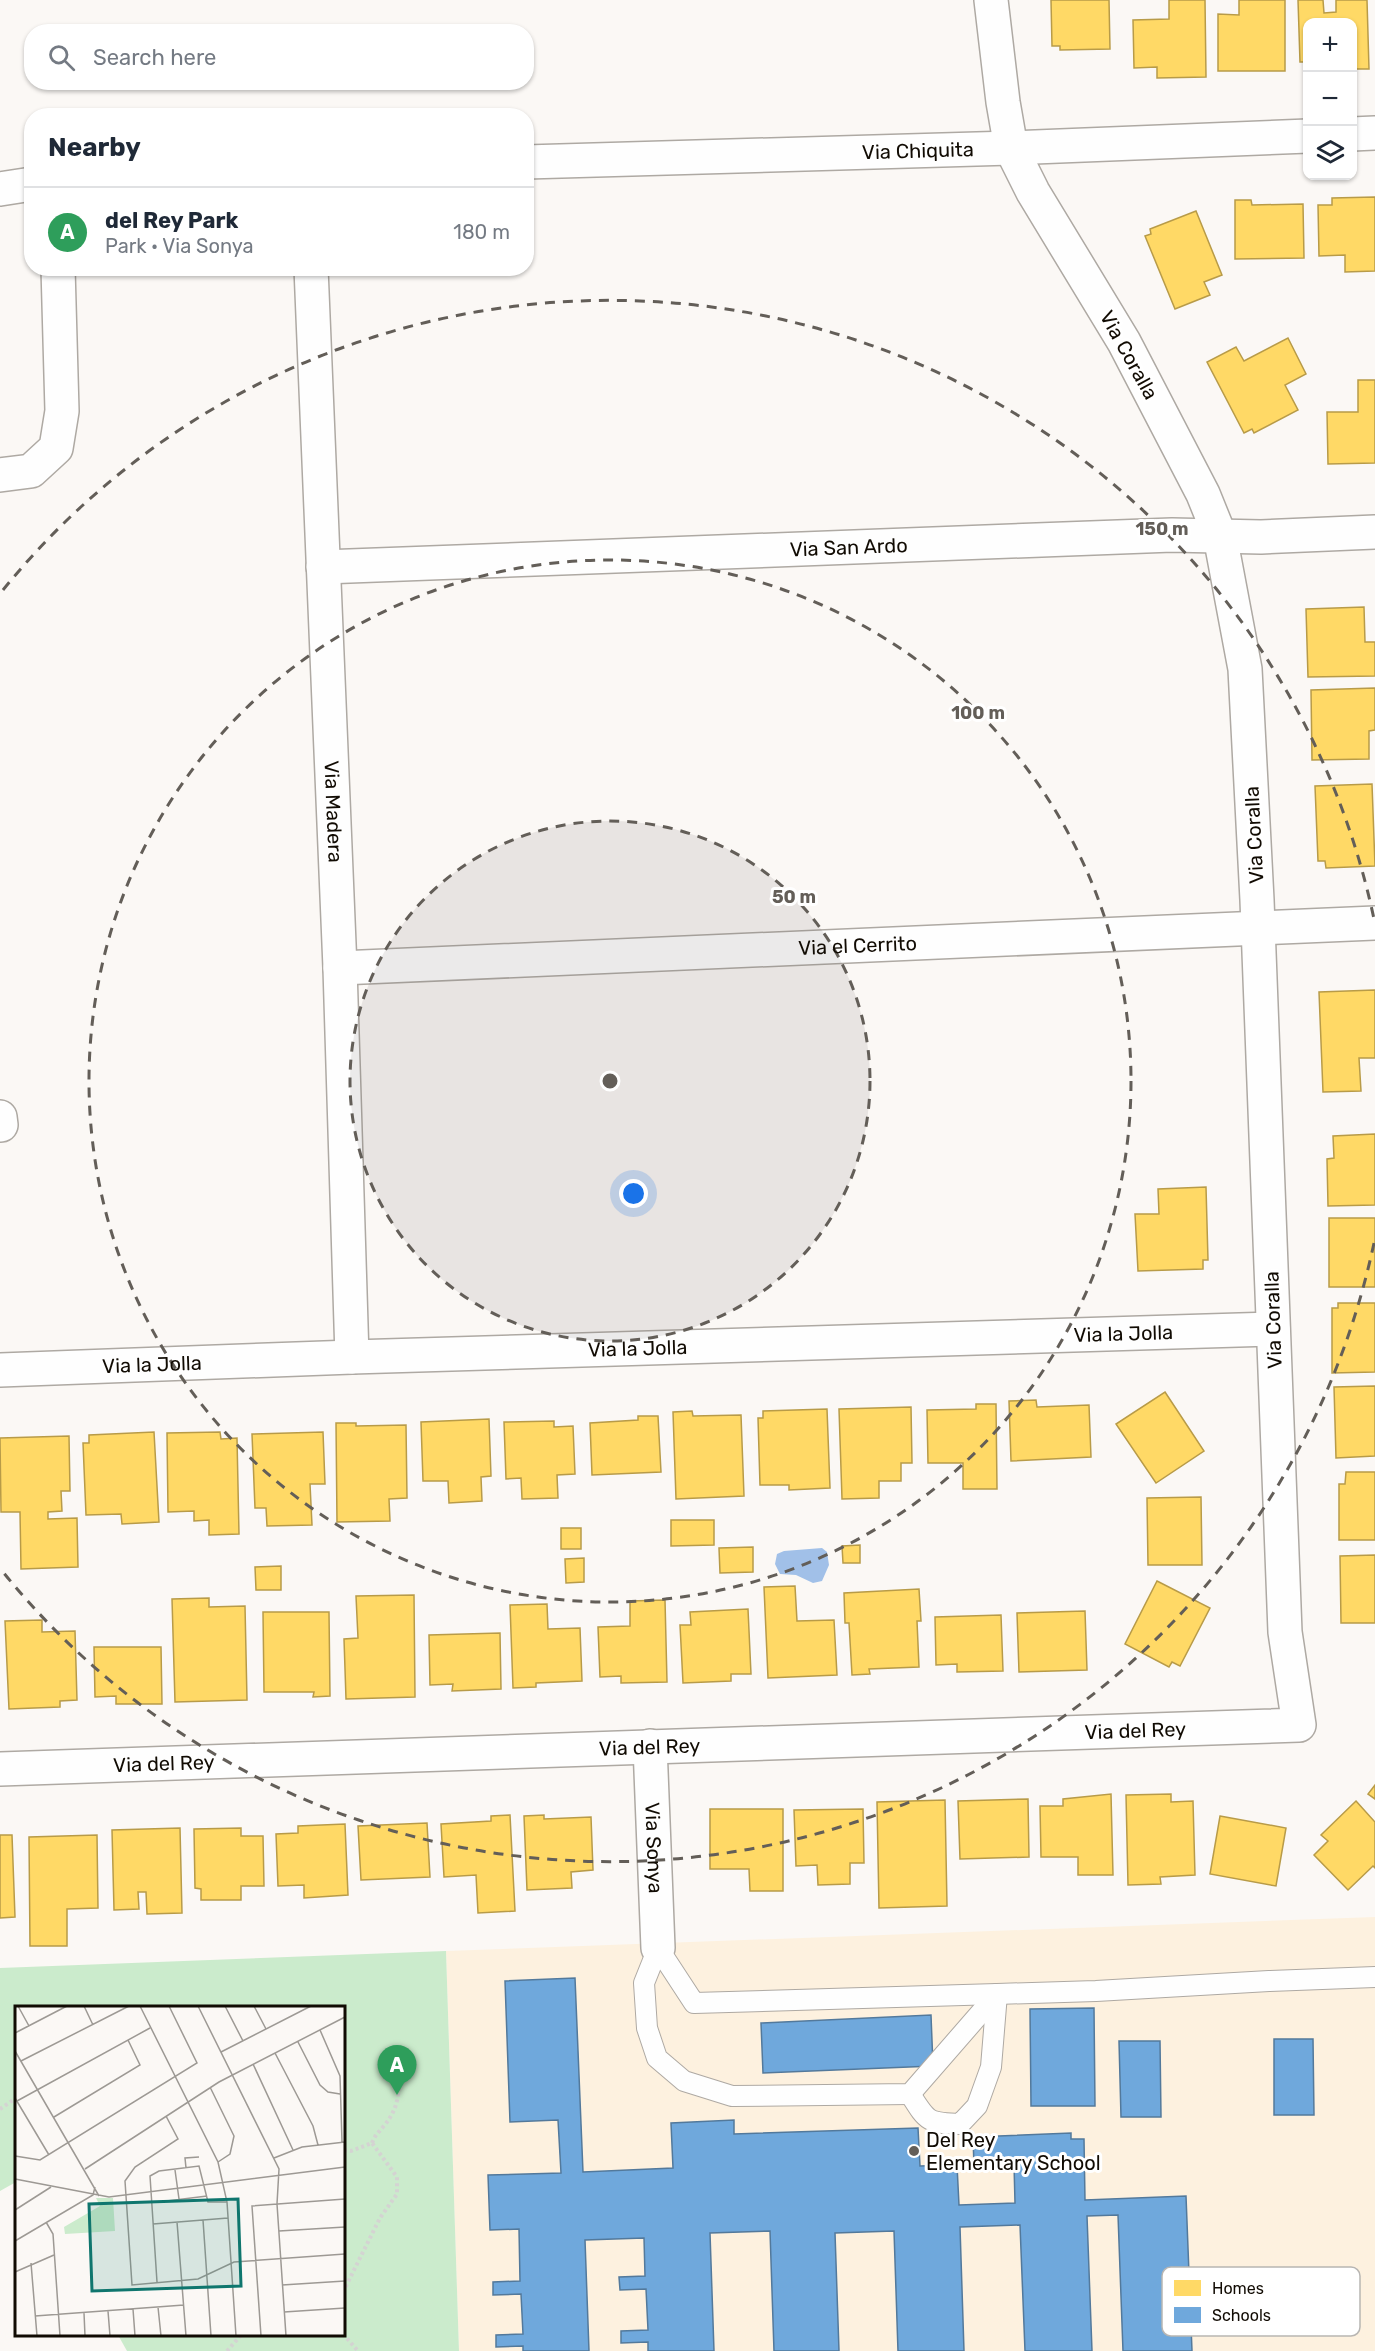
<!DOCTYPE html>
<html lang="en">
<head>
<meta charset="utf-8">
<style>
  body { margin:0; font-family:Rubik,sans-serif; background:#f6f6f7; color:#1f2937 }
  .controls { position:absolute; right:18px; top:18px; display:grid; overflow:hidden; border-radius:12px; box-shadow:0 2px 4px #0004 }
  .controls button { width:54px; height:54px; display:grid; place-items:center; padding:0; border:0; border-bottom:2px solid #e0e1e3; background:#fff; color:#1f2937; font:30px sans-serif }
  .you { position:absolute; left:634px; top:1194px; width:21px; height:21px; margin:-15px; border:4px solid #fff; border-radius:50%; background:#1a73e8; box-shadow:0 0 0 9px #1a73e833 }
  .badge { display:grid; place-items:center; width:39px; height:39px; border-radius:50%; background:#0b8043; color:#fff; font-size:20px; font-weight:700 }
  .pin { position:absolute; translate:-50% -50px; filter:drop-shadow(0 2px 3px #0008) }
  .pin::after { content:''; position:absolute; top:32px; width:21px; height:18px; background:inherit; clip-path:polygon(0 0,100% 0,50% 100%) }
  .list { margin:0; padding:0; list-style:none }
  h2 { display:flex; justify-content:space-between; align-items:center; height:78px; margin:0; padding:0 24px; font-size:26px }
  h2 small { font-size:20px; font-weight:400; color:#747a83 }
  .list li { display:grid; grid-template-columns:39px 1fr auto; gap:18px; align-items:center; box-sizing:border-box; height:90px; padding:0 24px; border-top:2px solid #e0e1e3 }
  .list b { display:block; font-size:22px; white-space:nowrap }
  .list p { margin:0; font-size:20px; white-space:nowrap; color:#747a83 }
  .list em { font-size:20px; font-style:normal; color:#747a83 }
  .icon { flex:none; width:33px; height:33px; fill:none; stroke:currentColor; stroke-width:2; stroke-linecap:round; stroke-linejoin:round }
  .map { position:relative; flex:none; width:1375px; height:2351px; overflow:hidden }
  .search { position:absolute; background:#fff; box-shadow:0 2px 4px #0004; left:24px; top:24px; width:510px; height:66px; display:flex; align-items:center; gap:15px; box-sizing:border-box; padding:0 21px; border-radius:24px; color:#747a83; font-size:22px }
  .panel { position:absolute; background:#fff; box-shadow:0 2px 4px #0004; left:24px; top:108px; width:510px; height:168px; border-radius:24px }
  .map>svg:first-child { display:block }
</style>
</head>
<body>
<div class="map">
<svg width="1375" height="2351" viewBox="0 0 1375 2351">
  <rect width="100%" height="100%" fill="#fbf8f5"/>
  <path fill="#fdf1df" d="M1375 1917V2351H459L446 1951Z"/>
  <path fill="#cbebcc" d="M446 1951 459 2351H127L118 2335 344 2334V2008H16V2182L0 2191V1968Z"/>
  <path fill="#a1c0e8" d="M822 1548 827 1552 829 1565 822 1581 813 1583 796 1575 780 1574 775 1564 777 1554 784 1551Z"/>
  <g fill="#ffd966" stroke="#b89b48" stroke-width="1.5">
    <path d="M1051 0H1109L1110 49 1060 50V46H1052Z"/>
    <path d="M1169 0H1205L1206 77 1157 78V67L1134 68 1133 20 1169 19Z"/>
    <path d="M1239 0H1285V71H1218V14L1239 15Z"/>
    <path d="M1298 0H1323L1324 13 1336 12V0H1367L1369 69H1352V22H1308V62H1300Z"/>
    <path d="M1375 197V271L1345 272V255L1319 256 1318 205H1332V198Z"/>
    <path d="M1235 200H1251L1252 205 1303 204 1304 258 1235 259Z"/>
    <path d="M1196 211 1222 275 1204 282 1210 295 1175 309 1145 236 1151 234 1150 229Z"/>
    <path d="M1288 338 1306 374 1285 385 1298 410 1254 433 1252 429 1244 433 1207 362 1236 347 1244 361Z"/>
    <path d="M1358 380H1375V463L1328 464 1327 412H1358Z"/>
    <path d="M1364 607 1365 642H1375V676L1308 677 1306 609Z"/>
    <path d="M1375 688V730L1369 731V759L1312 760 1311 690Z"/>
    <path d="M1372 784 1375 866 1326 868 1325 861H1318L1315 786Z"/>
    <path d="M1375 990V1058H1359L1361 1091 1323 1092 1319 992Z"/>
    <path d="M1375 1134V1205L1328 1206 1327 1159 1334 1158 1333 1136Z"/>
    <path d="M1206 1187 1208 1260H1203V1269L1138 1271 1135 1214H1159L1158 1189Z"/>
    <rect x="1329" y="1218" width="46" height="69"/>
    <path d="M1338 1303H1375V1372L1332 1373V1308H1338Z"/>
    <path d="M1375 1386V1456L1336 1458 1334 1387Z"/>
    <path d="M1165 1392 1204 1451 1156 1483 1116 1424Z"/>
    <path d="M1036 1400 1037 1407 1089 1405 1091 1457 1011 1461 1009 1401Z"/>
    <path d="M976 1404H996L997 1489H963V1463H928L927 1410 976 1409Z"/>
    <path d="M911 1407 912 1463H901V1481H879V1498L842 1499 839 1409Z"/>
    <path d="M827 1409 830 1488 789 1490V1485H760L758 1418H763V1411Z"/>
    <path d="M692 1411 693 1416 741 1415 744 1496 676 1499 673 1412Z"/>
    <path d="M638 1416H658L661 1472 592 1475 590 1423 638 1420Z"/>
    <path d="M489 1419 491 1476 481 1477 482 1501 449 1503 448 1481H423L421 1422Z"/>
    <path d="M554 1421V1427L573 1426 575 1474 557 1475 558 1498 522 1499 521 1478 506 1479 504 1422Z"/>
    <path d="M336 1423H356V1426L406 1425 407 1498 389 1499 390 1521 337 1522Z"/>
    <path d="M154 1432 159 1522 122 1524 121 1514 86 1515 83 1443H89V1435Z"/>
    <path d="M220 1432 221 1439 237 1438 239 1534 209 1535V1520L194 1521V1511L168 1512 167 1433Z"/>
    <path d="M323 1432 325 1484H310L312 1525 267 1526 266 1508H255L252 1434Z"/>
    <path d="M69 1436 70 1491H61L62 1511 48 1512V1519L77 1518 78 1567 21 1569 20 1512H1L0 1438Z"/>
    <path d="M1346 1472H1375V1540H1339V1484H1345Z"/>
    <path d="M1201 1497 1202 1565H1148L1147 1498Z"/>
    <path d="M671 1520H714V1545L671 1546Z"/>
    <rect x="561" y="1528" width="20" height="21"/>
    <path d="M860 1545V1563H843L842 1546Z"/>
    <path d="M753 1547V1572L720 1573 719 1548Z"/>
    <path d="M1375 1555V1623H1341L1340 1556Z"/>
    <path d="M584 1558V1582L566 1583 565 1559Z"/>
    <path d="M281 1566V1590H256L255 1567Z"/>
    <path d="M1157 1581 1210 1608 1180 1666 1172 1662 1169 1667 1125 1644Z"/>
    <path d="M795 1586 797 1621 834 1620 837 1675 768 1678 764 1587Z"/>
    <path d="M919 1589 921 1621H917L919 1667 869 1669 870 1674 852 1675 849 1623H845L844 1593Z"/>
    <path d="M414 1595 415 1697 346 1699 344 1639 358 1638 356 1596Z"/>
    <path d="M209 1598V1607L245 1606 247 1700 175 1702 172 1599Z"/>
    <path d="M665 1600 667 1682 621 1683V1676L600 1677 598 1627 630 1626V1601Z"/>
    <path d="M547 1604 548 1629 580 1628 582 1681 536 1683V1687L513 1688 510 1605Z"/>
    <path d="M748 1609 751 1674H731V1681L683 1683 680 1625H691L690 1612Z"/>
    <path d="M1085 1611 1087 1670 1019 1672 1017 1613Z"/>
    <path d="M263 1612H329L330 1696 313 1697 314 1692H264Z"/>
    <path d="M1001 1615 1003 1671 957 1672V1664L936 1665 935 1617Z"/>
    <path d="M42 1620V1632L75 1631 77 1700 60 1701V1707L9 1709 5 1621Z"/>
    <path d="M500 1633 501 1689 452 1691 453 1684 430 1685 429 1635Z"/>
    <path d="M94 1647H161L162 1704H116V1696L95 1697Z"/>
    <path d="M1375 1785V1799L1368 1794Z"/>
    <path d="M1111 1794 1113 1875H1078V1857H1041L1040 1806H1063V1799Z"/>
    <path d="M1171 1794V1802L1193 1801 1195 1875 1160 1877 1161 1884 1128 1885 1126 1795Z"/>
    <path d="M1028 1799 1029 1857 960 1859 958 1801Z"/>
    <path d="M945 1800 947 1906 879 1908 877 1802Z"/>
    <path d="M1356 1801 1375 1822V1868L1373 1866 1348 1890 1314 1855 1328 1841 1321 1835Z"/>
    <path d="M710 1809H783V1891H750L749 1869H710Z"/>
    <path d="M863 1809 864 1863H850V1884L818 1885 817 1865 796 1866 794 1810Z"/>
    <path d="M510 1815 515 1911 478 1913 476 1875 444 1877 441 1824 491 1821V1816Z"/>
    <path d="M544 1815V1819L591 1817 593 1870 571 1872 572 1888 527 1890 524 1816Z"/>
    <path d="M1220 1816 1286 1828 1276 1886 1210 1874Z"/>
    <path d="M427 1823 430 1877 361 1880 358 1826Z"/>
    <path d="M345 1824 348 1895 304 1898V1885L278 1886 276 1834 298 1833V1826Z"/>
    <path d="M180 1828 182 1913 147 1914 146 1892H138L139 1909 114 1910 112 1830Z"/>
    <path d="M241 1828V1836H263L264 1886H241V1900H201V1889L195 1888 194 1829Z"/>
    <path d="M0 1835H12L15 1917 0 1918Z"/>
    <path d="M97 1835 98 1908 67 1909V1946H30L29 1837Z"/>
  </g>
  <g fill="#6fa8dc" stroke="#53799b" stroke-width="1.5">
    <path d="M575 1978 583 2172 673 2168 671 2123 734 2120V2134L918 2128 920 2166 957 2165 959 2205 1015 2203 1014 2164 974 2166 973 2137 1071 2133V2139H1084L1085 2200 1186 2196 1192 2351H1123L1118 2215 1087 2216 1092 2351H1025L1020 2225 960 2227 964 2351H898L894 2231 835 2233 839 2351H774L770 2231 710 2233 714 2351H648V2342L621 2343V2331L648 2330 646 2289 620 2290 619 2277 645 2276 644 2238 585 2240 589 2351H523V2346L496 2347V2335L523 2334 521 2294 493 2295V2282L520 2281 519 2229 490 2230 488 2175 561 2173 558 2120 510 2122 505 1981Z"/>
    <path d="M1094 2008 1095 2106H1031L1030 2009Z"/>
    <path d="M931 2015 933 2066 763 2073 761 2023Z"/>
    <path d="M1274 2039H1313L1314 2115H1274Z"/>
    <path d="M1119 2041H1160L1161 2117H1121Z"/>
  </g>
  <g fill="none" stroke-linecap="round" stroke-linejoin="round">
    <defs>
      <g id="lane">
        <path d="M658 1948 644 1983 647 2028 657 2058 684 2081 732 2096 910 2094 997 1994 1096 1991 1269 1981 1375 1977"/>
        <path d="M658 1948 694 2003 997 1994 991 2067 977 2106 960 2124C927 2123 927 2121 910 2094"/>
      </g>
      <g id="street">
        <path d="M1352 134 1375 133"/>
        <path id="s1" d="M526 162 1011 148 1308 136"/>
        <path d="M0 189 32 184"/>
        <path id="s2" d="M311 268 340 968 352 1357"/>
        <path d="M0 475 31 471 56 448 62 411 58 268"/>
        <path id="s3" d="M323 567 1172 535 1261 537 1375 532"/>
        <path id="s4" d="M340 968 1375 923"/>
        <path d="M0 1117 1 1125"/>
        <path id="s5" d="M0 1370 352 1357 1273 1329"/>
        <path id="s6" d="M650 1746 658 1948"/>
        <path id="s7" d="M0 1769 1299 1725 1285 1632 1257 900 1245 669 1220 536 1203 494 1124 342 1033 192 1011 148 1003 102 991 0"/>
      </g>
    </defs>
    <use href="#lane" stroke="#aea9a3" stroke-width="22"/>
    <use href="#street" stroke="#aea9a3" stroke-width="36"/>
    <g stroke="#d4d3d2" stroke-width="4" stroke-dasharray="3 3" stroke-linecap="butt">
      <path d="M0 2109 16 2098"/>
      <path d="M372 2143C375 2135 378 2133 383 2127 395 2113 399 2100 399 2082"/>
      <path d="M344 2150 351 2151 372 2143 397 2177V2194L380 2218 344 2290"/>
      <path d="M343 2334 358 2351"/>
      <path d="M227 2351 242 2334"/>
    </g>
    <use href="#lane" stroke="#fefefe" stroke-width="20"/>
    <use href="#street" stroke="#fefefe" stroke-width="33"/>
  </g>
  <circle cx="610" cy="1081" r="260" fill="#635e58" fill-opacity=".12"/>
  <g fill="none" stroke="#635e58" stroke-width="3" stroke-dasharray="10 8">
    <circle cx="610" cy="1081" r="260"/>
    <circle cx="610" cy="1081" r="521"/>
    <path d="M1374 1243A781 781 0 0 1 3 1572M3 590A781 781 0 0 1 1374 919"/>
  </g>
  <circle fill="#635e58" stroke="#fff" stroke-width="2" cx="914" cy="2151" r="6"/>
  <g text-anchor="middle" stroke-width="6" stroke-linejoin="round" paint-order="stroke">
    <g font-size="20" fill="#110b03" stroke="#fff">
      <text dy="7" stroke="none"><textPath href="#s1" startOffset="392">Via Chiquita</textPath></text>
      <text transform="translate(1129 355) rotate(61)" y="7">Via Coralla</text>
      <text dy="7" stroke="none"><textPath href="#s3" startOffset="526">Via San Ardo</textPath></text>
      <text dy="7" stroke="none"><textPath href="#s2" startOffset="544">Via Madera</textPath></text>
      <text transform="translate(1254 835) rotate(-93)" y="7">Via Coralla</text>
      <text dy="7" stroke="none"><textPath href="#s4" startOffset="518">Via el Cerrito</textPath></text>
      <text transform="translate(1273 1320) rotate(-92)" y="7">Via Coralla</text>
      <text dy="7" stroke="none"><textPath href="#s5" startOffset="1124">Via la Jolla</textPath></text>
      <text dy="7" stroke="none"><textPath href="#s5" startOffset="638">Via la Jolla</textPath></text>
      <text dy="7" stroke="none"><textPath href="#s5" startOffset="152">Via la Jolla</textPath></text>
      <text dy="7" stroke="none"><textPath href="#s7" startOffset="1136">Via del Rey</textPath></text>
      <text dy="7" stroke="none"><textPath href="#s7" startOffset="650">Via del Rey</textPath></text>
      <text dy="7" stroke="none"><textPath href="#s7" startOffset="164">Via del Rey</textPath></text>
      <text dy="7" stroke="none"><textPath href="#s6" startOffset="102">Via Sonya</textPath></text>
    </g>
    <g font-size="20" fill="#110b03" stroke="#fff" text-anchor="start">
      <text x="926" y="2147">Del Rey<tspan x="926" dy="23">Elementary School</tspan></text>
    </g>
  </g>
  <g transform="translate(15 2006)">
    <rect width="330" height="330" fill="#fbf8f5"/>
    <path d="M81 192H98L100 225 50 228 49 221 85 200Z" fill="#cbebcc"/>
    <path fill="none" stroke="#9d9994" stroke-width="1.5" d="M3 0 14 20M69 0 78 19M125 0 203 156 212 196 221 330M183 0 264 163 262 198 271 330M210 0 228 35M239 0 251 23M305 24 325 70 327 136M0 27 52 0M283 36 305 79 313 86 325 88M0 45 84 190M206 46 296 0M260 47 298 120 303 139M6 55 114 0M238 58 278 144M195 81 219 130 215 148 203 156M0 92 34 149M2 95 135 22M151 110 163 133 120 161 110 175 117 279 183 273 219 256 330 248M39 111 125 59 113 34M0 150 25 154 182 57 154 0M259 152 287 141 330 136M171 162 170 152 184 151M70 163 204 76 330 11M160 164 164 193M0 173 94 191 330 161M152 195 192 190M0 204 36 181M188 214 196 330M31 216 38 228 45 330M162 216 171 330M138 218 213 212M264 225 330 221M0 235 78 189 80 181M16 257 22 330M0 266 39 249M142 276 135 170 144 165 184 160 193 196H212M267 279 330 275M143 301 146 330M118 303 120 330M93 305 95 330M269 306 330 302M69 307 70 330M20 310 169 299M246 330 237 200 330 193"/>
    <path fill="#0f766e" fill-opacity="0.15" stroke="#0f766e" stroke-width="3" d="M223 193 226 280 77 285 74 198Z"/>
    <rect width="330" height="330" fill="none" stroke="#110b03" stroke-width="3"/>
  </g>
  <rect x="1162" y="2267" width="198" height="69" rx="9" fill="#fff" stroke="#b8b6b3" stroke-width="1.5"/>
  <rect x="1174" y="2280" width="27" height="16" fill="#ffd966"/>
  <rect x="1174" y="2307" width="27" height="16" fill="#6fa8dc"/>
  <g font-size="16" fill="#110b03">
    <text x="1212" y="2294">Homes</text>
    <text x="1212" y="2321">Schools</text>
  </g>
  <circle cx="610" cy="1081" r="9" fill="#635e58" stroke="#fff" stroke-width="3"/>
  <g font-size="18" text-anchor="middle" font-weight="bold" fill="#635e58" stroke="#fff" stroke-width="6" stroke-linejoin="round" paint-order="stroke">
    <text x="1162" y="535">150 m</text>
    <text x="978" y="719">100 m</text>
    <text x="794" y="903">50 m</text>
  </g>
</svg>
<div class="controls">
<button>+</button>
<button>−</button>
<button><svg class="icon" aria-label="layers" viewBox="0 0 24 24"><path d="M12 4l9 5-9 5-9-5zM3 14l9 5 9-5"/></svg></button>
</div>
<div class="you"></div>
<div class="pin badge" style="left:397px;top:2095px;background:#2e9e5b">A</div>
<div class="search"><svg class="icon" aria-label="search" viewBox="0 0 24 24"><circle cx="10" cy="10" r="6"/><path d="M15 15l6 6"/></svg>Search here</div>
<section class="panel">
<h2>Nearby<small></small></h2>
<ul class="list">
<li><span class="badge" style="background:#2e9e5b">A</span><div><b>del Rey Park</b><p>Park · Via Sonya</p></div><em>180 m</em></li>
</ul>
</section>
</div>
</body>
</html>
